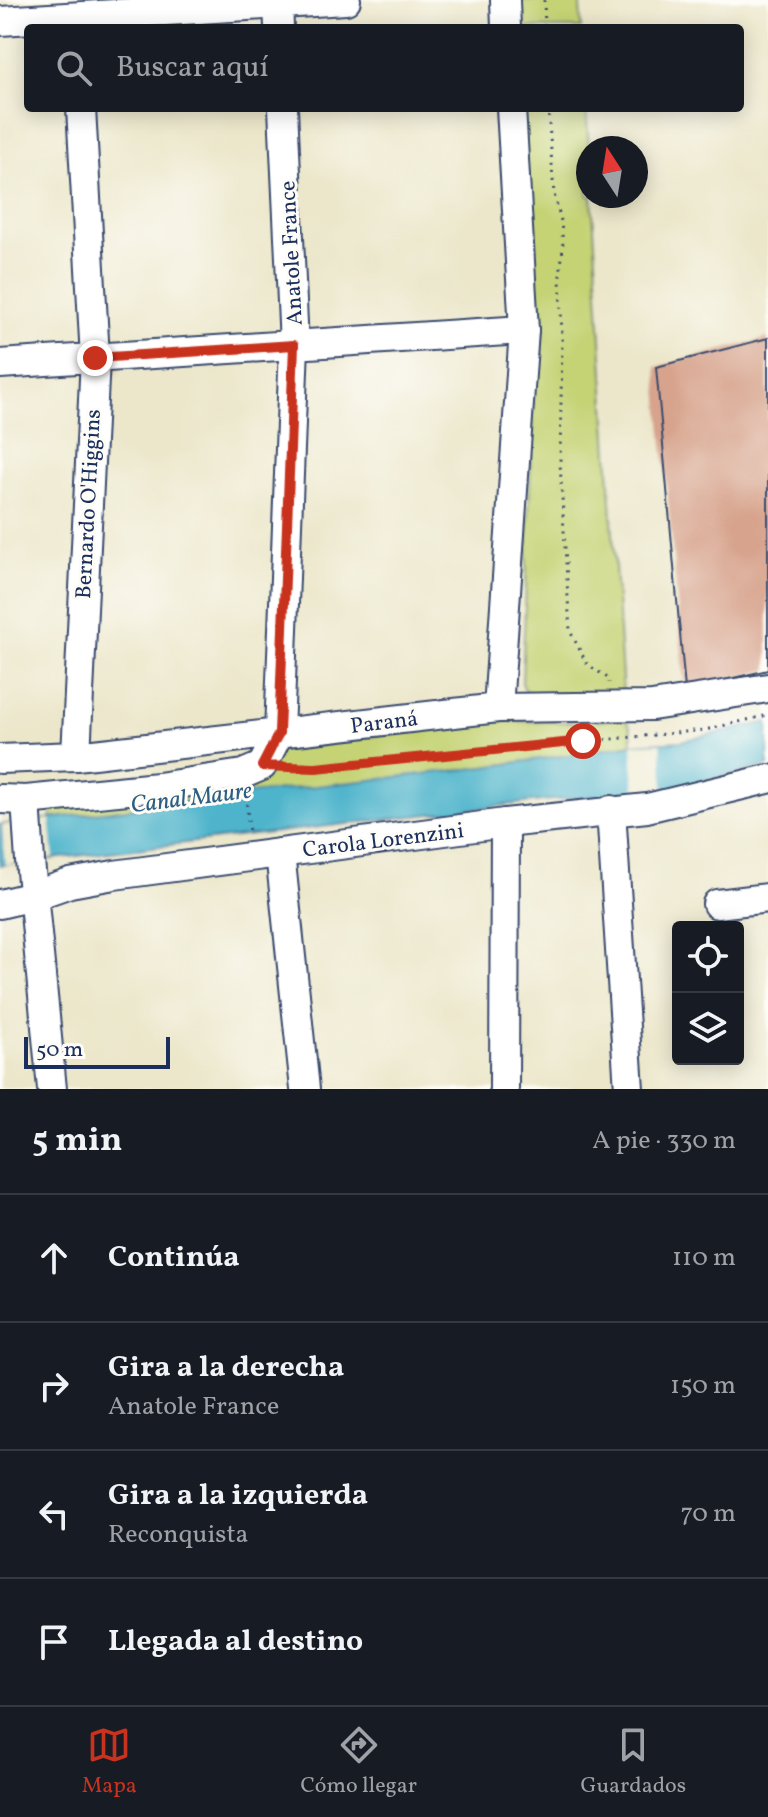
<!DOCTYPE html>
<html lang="es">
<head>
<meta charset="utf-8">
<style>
  body { margin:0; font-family:Vollkorn,serif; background:#242831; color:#f1f3f6 }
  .controls { position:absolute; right:24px; bottom:24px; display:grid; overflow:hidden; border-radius:8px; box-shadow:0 4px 20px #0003 }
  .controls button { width:72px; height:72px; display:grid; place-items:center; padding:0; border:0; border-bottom:2px solid #363941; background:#171b24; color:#f1f3f6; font:40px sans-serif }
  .compass { position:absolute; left:576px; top:136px; width:72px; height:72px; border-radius:50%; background:#171b24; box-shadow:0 4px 20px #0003; rotate:348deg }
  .scale { position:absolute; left:24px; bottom:20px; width:146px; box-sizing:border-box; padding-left:8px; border:4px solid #1b2f5e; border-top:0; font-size:22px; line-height:28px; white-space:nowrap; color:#1b2f5e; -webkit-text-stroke:6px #fdfcf7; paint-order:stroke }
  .stop { position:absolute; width:24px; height:24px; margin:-18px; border:6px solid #c8321e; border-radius:50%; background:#fff }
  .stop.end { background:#c8321e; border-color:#fff; box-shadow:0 2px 8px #0008 }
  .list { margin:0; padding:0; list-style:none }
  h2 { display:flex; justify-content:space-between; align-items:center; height:104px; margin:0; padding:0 32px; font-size:34px }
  h2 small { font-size:26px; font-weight:400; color:#9ea1a6 }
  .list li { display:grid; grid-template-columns:52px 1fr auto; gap:24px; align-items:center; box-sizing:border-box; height:128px; padding:0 32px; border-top:2px solid #363941 }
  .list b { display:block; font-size:30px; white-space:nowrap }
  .list p { margin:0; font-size:26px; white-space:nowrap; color:#9ea1a6 }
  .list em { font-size:26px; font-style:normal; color:#9ea1a6 }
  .icon { flex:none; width:44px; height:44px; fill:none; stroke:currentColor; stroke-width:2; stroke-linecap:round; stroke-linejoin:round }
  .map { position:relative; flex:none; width:768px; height:1089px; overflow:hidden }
  .search { position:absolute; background:#171b24; box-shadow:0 4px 20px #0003; left:24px; right:24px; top:24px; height:88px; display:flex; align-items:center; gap:20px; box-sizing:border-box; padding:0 28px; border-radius:8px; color:#9ea1a6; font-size:30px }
  .sheet { height:616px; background:#171b24 }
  nav { display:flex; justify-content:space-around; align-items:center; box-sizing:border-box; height:112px; border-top:2px solid #363941; background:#171b24; font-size:22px; color:#9ea1a6 }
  nav a { display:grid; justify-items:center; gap:4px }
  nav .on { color:#c8321e }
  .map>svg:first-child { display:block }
</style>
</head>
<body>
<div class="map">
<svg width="768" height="1089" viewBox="0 0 768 1089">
  <rect width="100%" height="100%" fill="#fdfcf7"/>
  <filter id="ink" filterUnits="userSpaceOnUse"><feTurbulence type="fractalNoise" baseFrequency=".0125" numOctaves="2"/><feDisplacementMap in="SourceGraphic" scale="16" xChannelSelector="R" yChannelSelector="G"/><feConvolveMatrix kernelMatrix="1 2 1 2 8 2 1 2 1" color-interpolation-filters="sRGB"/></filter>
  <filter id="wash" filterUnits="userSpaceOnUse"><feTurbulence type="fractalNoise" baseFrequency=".006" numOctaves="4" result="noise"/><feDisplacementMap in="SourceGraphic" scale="32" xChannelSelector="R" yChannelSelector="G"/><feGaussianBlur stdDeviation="1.8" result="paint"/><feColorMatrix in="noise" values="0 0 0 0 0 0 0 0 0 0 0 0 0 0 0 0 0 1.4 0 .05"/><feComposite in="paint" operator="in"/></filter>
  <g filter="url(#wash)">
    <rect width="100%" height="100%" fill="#ece7cb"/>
    <g fill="#c5d375" stroke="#70816a" stroke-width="2">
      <path d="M515 0H580L581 28H517Z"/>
      <path d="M522 108H586L589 148 588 196H592L623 695H527L522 683 536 336Z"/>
      <path d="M621 719C633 721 631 735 632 744L583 753 485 767 50 819 53 808 156 791 293 745 498 721 572 722Z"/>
    </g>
    <path fill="#4db4cb" stroke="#347294" stroke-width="2" d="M768 722V766L680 787 635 795H613L541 801 0 865V825L246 794 485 767 582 753 632 744 681 741Z"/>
    <g fill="#ece7cb">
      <path d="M661 743 664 789 635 795 632 744Z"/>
      <path d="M50 819 54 858 5 865 2 825Z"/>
    </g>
    <g id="blocks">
      <path fill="#d7a38c" d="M768 338V670L685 689 656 367Z"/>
    </g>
  </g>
  <g filter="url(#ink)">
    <use href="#blocks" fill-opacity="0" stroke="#3a4b6e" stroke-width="2"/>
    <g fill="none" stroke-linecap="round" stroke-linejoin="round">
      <defs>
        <g id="minor">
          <path d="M278 0 279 28"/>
          <path d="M505 0 506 28"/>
          <path d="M0 21 346 0"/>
          <path d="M0 364 524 330"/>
          <path d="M498 708 524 330 511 108"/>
          <path d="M76 756 95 358 81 108"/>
          <path d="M0 759 76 756 498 708 652 706 768 688"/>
          <path d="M0 799 26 800 158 787 243 774 262 766 279 733 294 345 283 108"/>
          <path d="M26 800 30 861 52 1089"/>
          <path d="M611 810 629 1089"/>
          <path d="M280 853 305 1089"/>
          <path d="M0 904 33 896 70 883 114 875 505 823 647 808 768 779"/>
          <path d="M717 904 768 898"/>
          <path d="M504 1089 505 823"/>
        </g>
      </defs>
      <use href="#minor" stroke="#3a4b6e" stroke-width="32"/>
      <g stroke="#3a4b6e" stroke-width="3" stroke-dasharray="2 6" stroke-linecap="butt">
        <path d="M544 0 545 28"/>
        <path d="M548 108 554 194 561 221 563 247 560 276 562 339 560 463 570 631 587 664 609 679V683"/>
        <path d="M286 767 316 768 685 732 705 730 768 715"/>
        <path d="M246 796 249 833"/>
      </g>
      <use href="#minor" stroke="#fff" stroke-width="28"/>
    </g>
  </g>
  <g fill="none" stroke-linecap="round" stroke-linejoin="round" filter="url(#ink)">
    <path stroke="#c8321e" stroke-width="10" d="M95 358 294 345 279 733 262 766 316 768 583 741"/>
  </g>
  <g text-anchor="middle" stroke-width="6" stroke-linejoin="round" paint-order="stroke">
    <g font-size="22" fill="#1b2f5e" stroke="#fdfcf7">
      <text transform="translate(290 253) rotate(-93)" y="8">Anatole France</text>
      <text transform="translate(87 504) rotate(-87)" y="8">Bernardo O'Higgins</text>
      <text transform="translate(384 721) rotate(-7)" y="8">Paraná</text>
      <text transform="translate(383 839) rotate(-7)" y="8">Carola Lorenzini</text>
    </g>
    <g font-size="24" font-style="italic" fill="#2c5e84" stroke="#fdfcf7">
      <text transform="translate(191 797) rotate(-7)" y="8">Canal Maure</text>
    </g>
  </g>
</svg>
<div class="controls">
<button><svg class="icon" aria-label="locate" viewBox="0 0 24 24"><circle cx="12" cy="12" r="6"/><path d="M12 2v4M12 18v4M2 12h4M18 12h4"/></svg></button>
<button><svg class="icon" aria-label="layers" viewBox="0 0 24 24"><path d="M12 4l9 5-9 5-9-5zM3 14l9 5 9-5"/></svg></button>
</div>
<svg class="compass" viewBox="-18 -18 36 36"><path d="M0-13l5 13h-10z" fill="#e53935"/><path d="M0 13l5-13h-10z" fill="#9ea1a6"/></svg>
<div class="scale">50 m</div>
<div class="stop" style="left:583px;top:741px"></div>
<div class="stop end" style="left:95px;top:358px"></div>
<div class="search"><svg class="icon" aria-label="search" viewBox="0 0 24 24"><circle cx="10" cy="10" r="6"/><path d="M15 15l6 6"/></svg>Buscar aquí</div>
</div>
<section class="sheet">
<h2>5 min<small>A pie · 330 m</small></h2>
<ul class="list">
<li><svg class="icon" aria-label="ahead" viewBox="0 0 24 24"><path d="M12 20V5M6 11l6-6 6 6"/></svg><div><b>Continúa</b></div><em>110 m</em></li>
<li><svg class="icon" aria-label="right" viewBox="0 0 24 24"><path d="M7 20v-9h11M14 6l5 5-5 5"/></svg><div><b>Gira a la derecha</b><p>Anatole France</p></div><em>150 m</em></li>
<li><svg class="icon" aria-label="left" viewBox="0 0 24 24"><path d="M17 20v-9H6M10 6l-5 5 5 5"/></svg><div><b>Gira a la izquierda</b><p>Reconquista</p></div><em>70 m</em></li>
<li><svg class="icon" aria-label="arrive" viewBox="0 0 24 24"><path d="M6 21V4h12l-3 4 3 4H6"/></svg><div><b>Llegada al destino</b></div></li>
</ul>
</section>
<nav>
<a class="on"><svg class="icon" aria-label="map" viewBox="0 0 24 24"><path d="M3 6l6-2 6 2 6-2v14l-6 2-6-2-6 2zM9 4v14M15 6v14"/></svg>Mapa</a>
<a><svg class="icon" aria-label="directions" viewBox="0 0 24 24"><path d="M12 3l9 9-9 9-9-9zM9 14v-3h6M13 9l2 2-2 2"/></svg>Cómo llegar</a>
<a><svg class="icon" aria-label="saved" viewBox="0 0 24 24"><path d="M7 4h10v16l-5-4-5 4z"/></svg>Guardados</a>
</nav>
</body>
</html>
